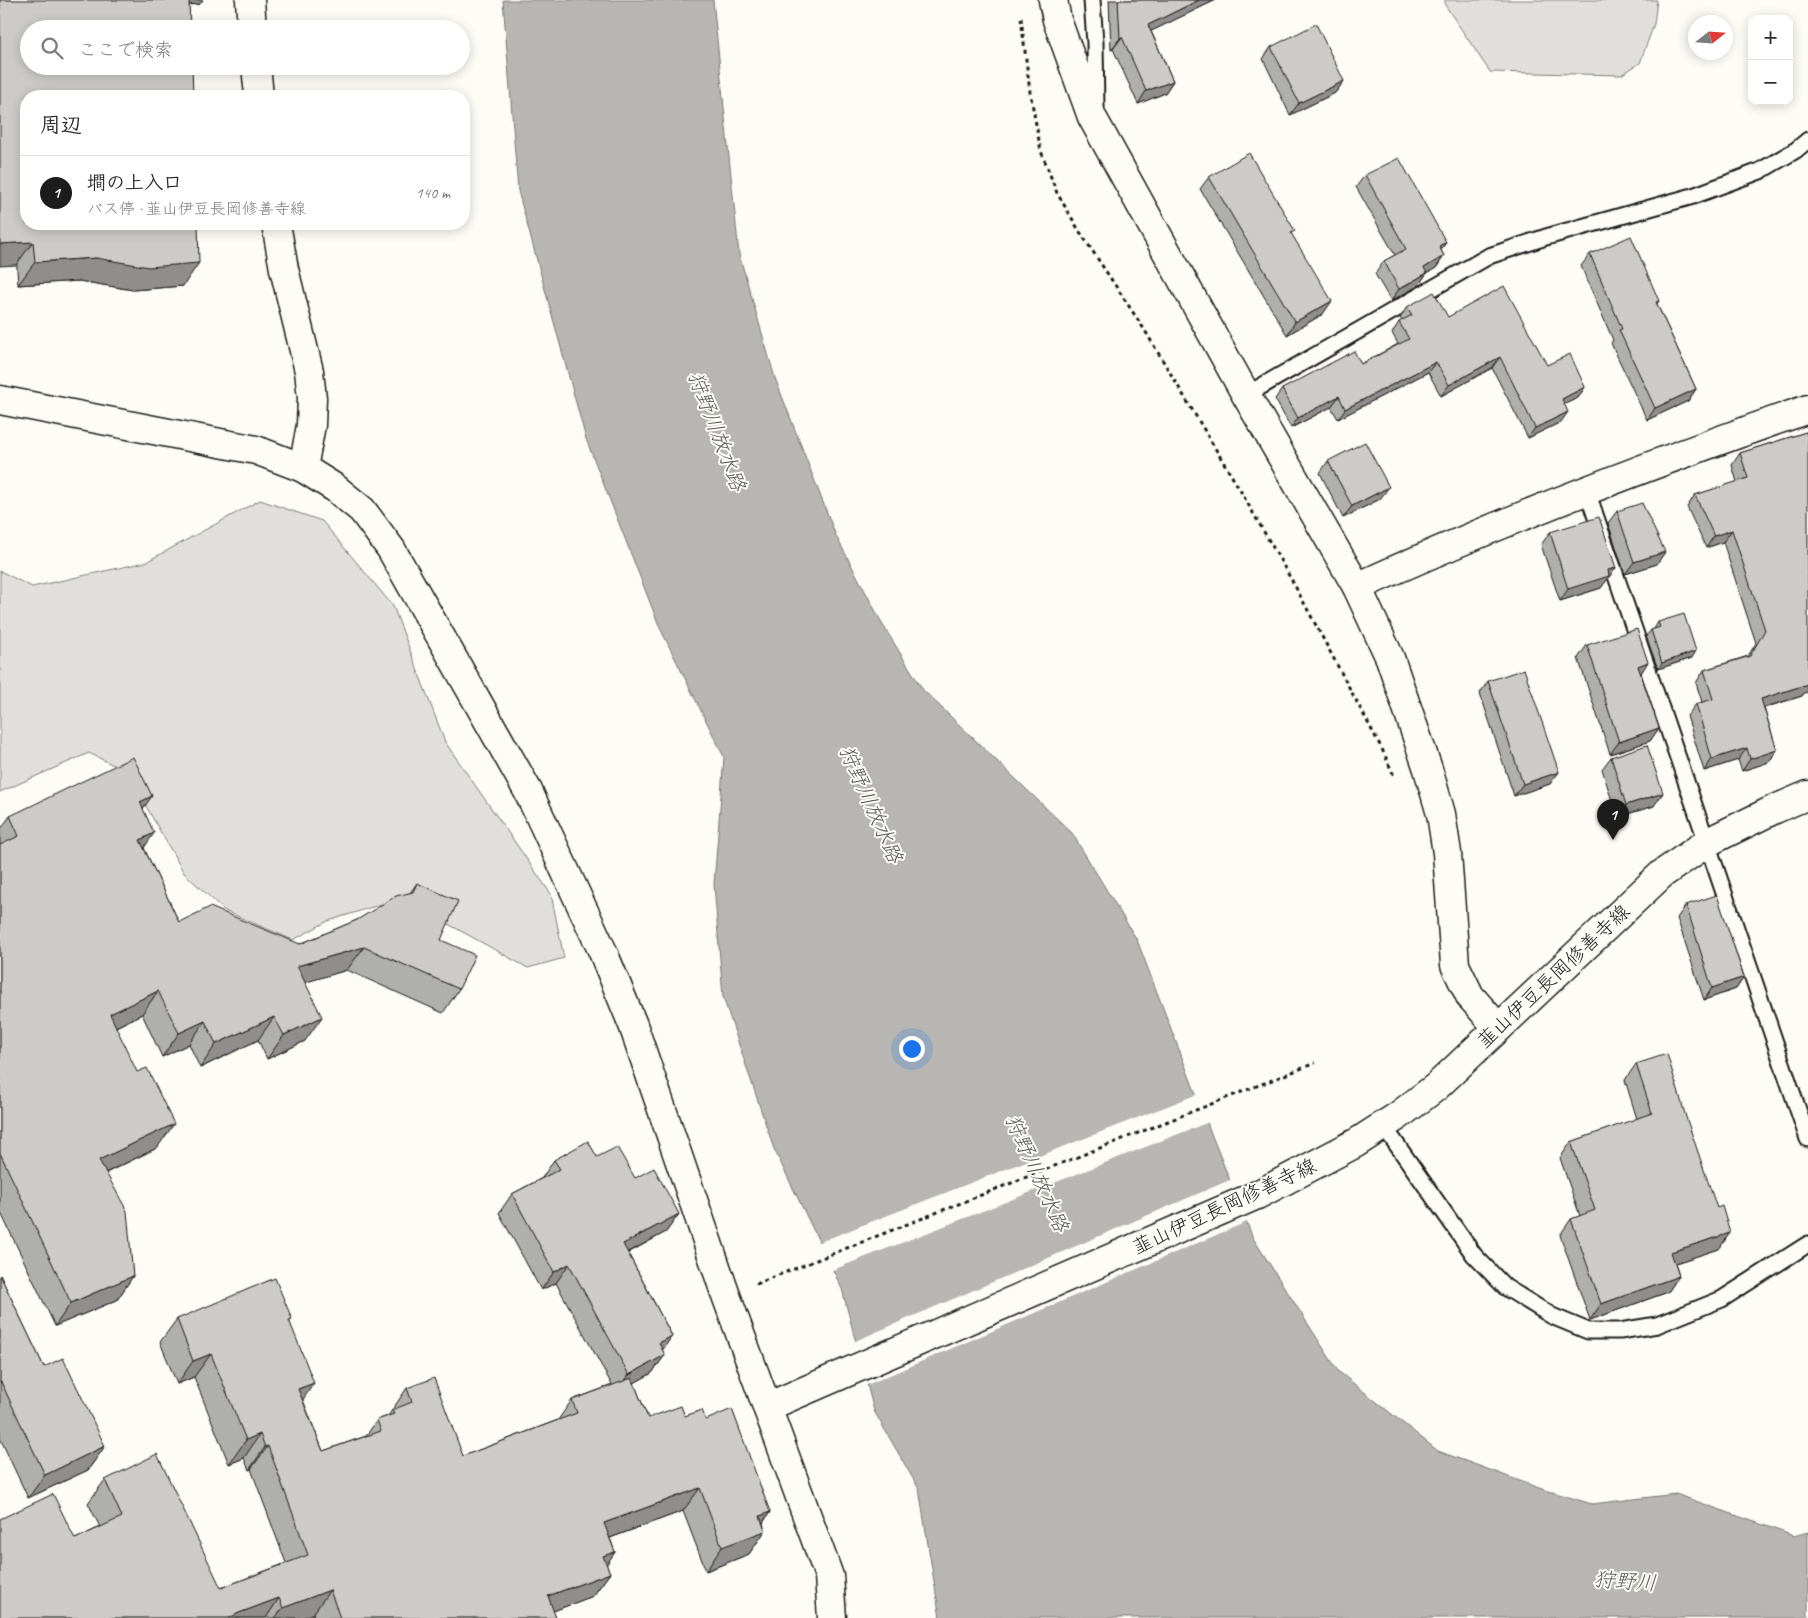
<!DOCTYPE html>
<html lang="ja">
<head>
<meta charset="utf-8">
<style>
  body { margin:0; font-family:Caveat,"Klee One",sans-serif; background:#f7f7f7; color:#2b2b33 }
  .controls { position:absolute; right:15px; top:15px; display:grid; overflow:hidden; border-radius:10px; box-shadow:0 2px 12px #0003 }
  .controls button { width:45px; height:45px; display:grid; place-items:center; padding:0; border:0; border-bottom:1px solid #e1e1e2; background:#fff; color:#2b2b33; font:25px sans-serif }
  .compass { position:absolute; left:1688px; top:15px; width:45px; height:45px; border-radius:50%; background:#fff; box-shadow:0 2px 12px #0003; rotate:73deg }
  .you { position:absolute; left:911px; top:1048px; width:18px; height:18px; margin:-12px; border:4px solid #fff; border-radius:50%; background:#1a73e8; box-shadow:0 0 0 8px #1a73e833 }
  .badge { display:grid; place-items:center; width:32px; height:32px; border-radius:50%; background:#1c1c1c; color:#fff; font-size:16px; font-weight:700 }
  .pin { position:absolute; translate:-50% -41px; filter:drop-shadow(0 1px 2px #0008) }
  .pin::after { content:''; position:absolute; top:26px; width:18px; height:15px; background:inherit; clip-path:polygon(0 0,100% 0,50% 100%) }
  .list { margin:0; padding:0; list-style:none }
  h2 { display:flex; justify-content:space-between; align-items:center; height:65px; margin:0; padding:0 20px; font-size:21px }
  h2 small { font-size:16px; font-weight:400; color:#7c7c81 }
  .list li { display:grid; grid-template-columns:32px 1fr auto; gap:15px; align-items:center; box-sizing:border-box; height:75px; padding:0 20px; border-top:1px solid #e1e1e2 }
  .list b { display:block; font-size:19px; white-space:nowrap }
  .list p { margin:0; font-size:16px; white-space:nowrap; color:#7c7c81 }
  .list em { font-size:16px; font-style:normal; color:#7c7c81 }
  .icon { flex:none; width:28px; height:28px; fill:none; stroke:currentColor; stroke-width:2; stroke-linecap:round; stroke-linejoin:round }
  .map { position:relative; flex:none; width:1808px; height:1618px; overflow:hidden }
  .search { position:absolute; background:#fff; box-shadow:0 2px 12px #0003; left:20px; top:20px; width:450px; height:55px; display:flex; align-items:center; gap:12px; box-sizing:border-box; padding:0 18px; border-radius:28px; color:#7c7c81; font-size:19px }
  .panel { position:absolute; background:#fff; box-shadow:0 2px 12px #0003; left:20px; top:90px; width:450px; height:140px; border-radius:20px }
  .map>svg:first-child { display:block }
</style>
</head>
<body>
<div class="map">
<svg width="1808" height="1618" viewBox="0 0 1808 1618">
  <rect width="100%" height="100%" fill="#fdfcf7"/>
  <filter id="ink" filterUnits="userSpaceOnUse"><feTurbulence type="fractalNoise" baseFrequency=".02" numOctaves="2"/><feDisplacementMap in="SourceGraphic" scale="10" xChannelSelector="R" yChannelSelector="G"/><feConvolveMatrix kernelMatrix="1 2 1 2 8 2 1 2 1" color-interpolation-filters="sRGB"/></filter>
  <g filter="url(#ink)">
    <g fill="#e0dfdb" stroke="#7e7e7c">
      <path d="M1445 0H1657L1654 24 1640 63 1621 75 1490 72 1445 5Z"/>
      <path d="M260 500 322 521 393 606 445 742 551 894 564 958 528 968 401 898 328 921 293 940 225 911 184 873 126 771 89 753 0 792V571L32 587 146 562Z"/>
    </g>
    <path fill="#b7b6b2" stroke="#797876" d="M503 0H713L739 254 775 378 836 536 884 627 923 690 1072 833 1137 940 1214 1141 1253 1238 1338 1371 1438 1451 1539 1488 1592 1504 1676 1494 1794 1536 1808 1532V1618H940L919 1489 874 1411 842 1289 774 1149 723 997 714 884 724 757 660 628 586 439 518 191Z"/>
    <g fill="#fdfcf7">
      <path d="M1198 1094 1209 1122 830 1271 817 1243Z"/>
      <path d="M1232 1179 1249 1221 864 1386 853 1342Z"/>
    </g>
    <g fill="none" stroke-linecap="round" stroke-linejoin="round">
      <defs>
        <g id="service">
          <path d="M1092 0 1095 43 1096 108"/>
          <path d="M1246 395 1489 256 1546 237 1693 196 1760 171 1796 150 1808 140"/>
          <path d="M1587 491 1808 1139"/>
          <path d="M1383 1125 1474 1255 1505 1287 1552 1316 1588 1331H1620L1657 1325 1722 1299 1808 1244"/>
        </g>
        <g id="minor">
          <path d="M250 0 252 29"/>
          <path d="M1053 0 1057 20 1092 117 1246 395 1357 587 1390 658 1428 769 1441 814 1447 853 1455 965 1470 996 1498 1028"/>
          <path d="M256 66 259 96"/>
          <path d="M276 224 284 269 309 371 312 398 311 425 303 468"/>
          <path d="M1357 587C1504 520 1656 462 1808 409"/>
        </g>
        <path id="tertiary" d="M0 400 256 450 303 468 335 488 362 510 391 549 528 791 603 952 633 1025 724 1290 767 1407"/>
        <path id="secondary" d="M832 1618 829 1576 767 1407 1257 1195 1356 1143 1398 1116 1436 1087 1662 874 1708 842 1775 809 1808 795"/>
      </defs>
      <use href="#service" stroke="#1c1c1c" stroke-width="19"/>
      <use href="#minor" stroke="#1c1c1c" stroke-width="31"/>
      <use href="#tertiary" stroke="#1c1c1c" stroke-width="31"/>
      <use href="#secondary" stroke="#1c1c1c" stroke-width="31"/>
      <g stroke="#1c1c1c" stroke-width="3" stroke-dasharray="4 4" stroke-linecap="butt">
        <path d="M1021 18 1030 92 1041 151 1057 193 1080 232 1144 329 1240 490 1295 586 1382 749 1394 776"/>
        <path d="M756 1284 1315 1063"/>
      </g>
      <use href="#service" stroke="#fdfcf7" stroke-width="15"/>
      <use href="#minor" stroke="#fdfcf7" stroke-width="28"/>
      <use href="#tertiary" stroke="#fdfcf7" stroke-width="28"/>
      <use href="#secondary" stroke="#fdfcf7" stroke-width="28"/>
    </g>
    <g fill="#afafac" stroke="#1c1c1c">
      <path d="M0 0 200 4 189 5 183 286 133 290 79 281 18 285Z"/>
      <path d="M1109 0H1216L1151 31 1173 81 1165 93 1138 104 1113 49 1111 50Z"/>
      <path d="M1271 47 1344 81 1335 93 1290 115 1263 59Z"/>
      <path d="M1365 175 1446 242 1441 250 1444 256 1436 268 1427 273 1418 286 1391 301 1375 274 1384 261 1395 255 1356 187Z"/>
      <path d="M1209 177 1292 235 1323 314 1287 335 1200 189Z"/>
      <path d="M1590 254 1659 301 1657 304 1696 389 1688 401 1647 420 1611 343 1613 340 1581 266Z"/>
      <path d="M1407 307 1448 317 1547 365 1585 387 1578 398 1564 404 1561 422 1528 438 1492 368 1441 396 1428 372 1338 419 1331 407 1291 428 1275 399 1282 389 1361 364 1398 344 1392 333 1399 322 1402 321 1400 318Z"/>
      <path d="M1806 432 1804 693 1802 696 1764 708 1777 750 1769 762 1742 771 1738 760 1704 771 1687 716 1696 704 1702 702 1696 683 1704 670 1748 656 1756 643 1723 542 1706 548 1687 507 1695 495 1737 482 1732 465 1740 453Z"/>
      <path d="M1328 461 1380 499 1343 518 1320 473Z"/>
      <path d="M1617 511 1657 564 1625 574 1608 523Z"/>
      <path d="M1550 532 1607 580H1606L1601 588 1560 601 1541 545Z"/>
      <path d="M1658 622 1692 658 1658 669 1646 636 1651 630 1654 629Z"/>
      <path d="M1587 645 1641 673 1659 728 1650 741 1610 754 1578 658Z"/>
      <path d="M1488 681 1559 772 1550 784 1514 796 1480 693Z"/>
      <path d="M1611 757 1654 806 1617 817 1602 769Z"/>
      <path d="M143 809 144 848 179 922 300 944 357 920 410 893 417 883 441 940 459 989 443 1013 347 970 305 982V1041L267 1059 258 1040 200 1068 189 1044 162 1057 142 1014 116 1027 157 1148 106 1173 133 1276 117 1300 55 1326 0 1211V830L10 816Z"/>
      <path d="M1686 905 1744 977 1736 989 1704 1000 1677 918Z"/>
      <path d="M1636 1064 1719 1249 1675 1263 1679 1276 1668 1292 1590 1320 1560 1235 1571 1219 1580 1216 1560 1158 1571 1142 1637 1119 1625 1080Z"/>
      <path d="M597 1157 635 1178 679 1214 666 1232 628 1253 672 1336 662 1350 665 1355 652 1373 634 1383 648 1418 685 1416 706 1420 770 1512 763 1523 765 1531 749 1554 706 1571 683 1511 610 1538 615 1552 606 1564 610 1573 593 1596 553 1611 556 1618H315L313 1614 302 1618H0L75 1539 100 1527 88 1503 105 1480 221 1588 286 1563 251 1469 249 1470 244 1458 229 1464 194 1377 177 1384 160 1342 177 1319 290 1322 303 1400 323 1451 366 1436 377 1420 388 1416 407 1388 463 1456 558 1420 572 1400 612 1385 556 1283 541 1290 499 1213 512 1194 542 1178 554 1160Z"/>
      <path d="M0 1275 44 1367 105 1446 88 1470 28 1498 0 1438Z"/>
    </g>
    <g fill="#8f8e8c" stroke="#1c1c1c">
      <path d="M177 0H203L200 4 172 6Z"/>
      <path d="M1199 0H1216L1139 37 1148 25Z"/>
      <path d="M1122 37 1113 49 1111 50 1120 38Z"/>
      <path d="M1173 81 1165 93 1138 104 1146 91Z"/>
      <path d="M1344 81 1335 93 1290 115 1299 103Z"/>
      <path d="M33 242 16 265 0 266V244Z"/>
      <path d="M1446 242 1438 254 1439 246Z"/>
      <path d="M1444 256 1436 268 1415 280 1424 268Z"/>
      <path d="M96 258 199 263 183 286 133 290 79 281 18 285 35 262Z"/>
      <path d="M1427 273 1418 286 1391 301 1399 289Z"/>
      <path d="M1332 301 1323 314 1287 335 1295 322Z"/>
      <path d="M1500 357 1492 368 1441 396 1449 385Z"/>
      <path d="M1436 362 1428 372 1338 419 1345 409Z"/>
      <path d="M1585 387 1578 398 1554 409 1562 399Z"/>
      <path d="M1696 389 1688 401 1647 420 1655 408Z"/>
      <path d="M1339 396 1331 407 1291 428 1298 418Z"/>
      <path d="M1568 412 1561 422 1528 438 1535 428Z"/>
      <path d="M1389 487 1380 499 1343 518 1352 506Z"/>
      <path d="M1732 530 1723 542 1706 548 1714 536Z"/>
      <path d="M1665 552 1657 564 1625 574 1634 562Z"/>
      <path d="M1616 568 1601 588 1560 601 1568 589 1608 570Z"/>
      <path d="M1696 651 1692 658 1658 669 1662 663Z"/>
      <path d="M1648 662 1640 675 1638 666Z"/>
      <path d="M1808 684V692L1804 693 1802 696 1752 711 1761 699Z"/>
      <path d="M1659 728 1650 741 1610 754 1619 742Z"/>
      <path d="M1747 748 1738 760 1704 771 1712 759Z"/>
      <path d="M1777 750 1769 762 1742 771 1750 759Z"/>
      <path d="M1559 772 1550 784 1514 796 1523 784Z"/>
      <path d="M1663 793 1654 806 1617 817 1626 805Z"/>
      <path d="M152 796 135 820 140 802Z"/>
      <path d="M154 833 138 857 140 840Z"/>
      <path d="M364 947 347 970 280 990 297 966Z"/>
      <path d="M1744 977 1736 989 1704 1000 1712 988Z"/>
      <path d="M158 991 142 1014 93 1038 110 1014Z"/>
      <path d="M274 1017 258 1040 200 1068 216 1044Z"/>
      <path d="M322 1017 305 1041 267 1059 284 1035Z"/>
      <path d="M205 1021 189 1044 162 1057 179 1033Z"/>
      <path d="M174 1124 157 1148 82 1184 99 1160Z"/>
      <path d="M679 1214 666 1232 610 1262 623 1244Z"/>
      <path d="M1730 1233 1719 1249 1660 1268 1671 1252Z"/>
      <path d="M569 1264 556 1283 541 1290 554 1272Z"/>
      <path d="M133 1276 117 1300 55 1326 71 1303Z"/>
      <path d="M1679 1276 1668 1292 1590 1320 1601 1304Z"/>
      <path d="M672 1336 660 1354 659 1343Z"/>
      <path d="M211 1354 194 1377 177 1384 193 1361Z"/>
      <path d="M665 1355 652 1373 616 1393 629 1375Z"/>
      <path d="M314 1383 298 1407V1389Z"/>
      <path d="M260 1434 244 1458 229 1464 246 1440Z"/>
      <path d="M105 1446 88 1470 28 1498 45 1475Z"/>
      <path d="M268 1446 251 1469 249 1470 265 1447Z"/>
      <path d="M700 1488 683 1511 588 1546 604 1523Z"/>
      <path d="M770 1512 754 1535 765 1531 749 1554 706 1571 722 1547 760 1516Z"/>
      <path d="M615 1552 599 1576 603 1556Z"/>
      <path d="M610 1573 593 1596 535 1618 548 1596Z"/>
      <path d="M330 1590 313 1614 302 1618H275L283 1608Z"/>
      <path d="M279 1598 266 1618H229L239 1613Z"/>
    </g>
    <g fill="#cccbc8" stroke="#1c1c1c">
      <path d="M0 0H189L190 29H29V66H192L193 96H26V224H198L199 263 149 267 96 258 35 262 33 242 0 244Z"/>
      <path d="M1118 0H1199L1148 25 1173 81 1146 91 1122 37 1120 38Z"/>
      <path d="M1316 24 1344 81 1299 103 1271 47Z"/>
      <path d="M1249 153 1295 231 1291 233 1332 301 1295 322 1209 177Z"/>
      <path d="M1399 158 1446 242 1439 246 1444 256 1424 268 1427 273 1399 289 1384 261 1406 249 1365 175Z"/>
      <path d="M1631 236 1659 301 1656 302 1696 389 1655 408 1619 330 1622 329 1590 254Z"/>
      <path d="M1504 286 1547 365 1570 354 1585 387 1562 399 1568 412 1535 428 1500 357 1449 385 1436 362 1345 409 1339 396 1298 418 1282 389 1354 351 1361 364 1409 339 1399 322 1412 315 1407 307 1434 292 1448 317Z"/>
      <path d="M1806 432 1808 438V684L1761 699 1777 750 1750 759 1747 748 1712 759 1696 704 1713 699 1704 670 1750 656 1765 630 1732 530 1714 536 1695 495 1748 478 1740 453Z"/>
      <path d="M1365 442 1389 487 1352 506 1328 461Z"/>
      <path d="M1642 503 1665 552 1634 562 1617 511Z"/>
      <path d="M1599 517 1616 568 1608 570 1609 576 1568 589 1550 532Z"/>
      <path d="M1684 614 1696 651 1662 663 1651 630 1660 627 1658 622Z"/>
      <path d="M1637 629 1648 662 1638 666 1659 728 1619 742 1587 645Z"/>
      <path d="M1524 669 1559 772 1523 784 1488 681Z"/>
      <path d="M1647 745 1663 793 1626 805 1611 757Z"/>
      <path d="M133 757 152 796 140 802 154 833 140 840 179 922 210 907 300 944 357 920 396 896 413 892 417 883 458 901 441 940 475 955 459 989 364 947 297 966 322 1017 284 1035 274 1017 216 1044 205 1021 179 1033 158 991 110 1014 137 1072 147 1068 174 1124 99 1160 127 1211 133 1276 71 1303 0 1153V845L19 836 10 816Z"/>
      <path d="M1717 895 1744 977 1712 988 1686 905Z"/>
      <path d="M1667 1054 1685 1114 1717 1208 1722 1206 1730 1233 1671 1252 1679 1276 1601 1304 1571 1219 1595 1210 1571 1142 1652 1113 1636 1064Z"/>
      <path d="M588 1141 597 1157 617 1147 635 1178 654 1168 679 1214 623 1244 672 1336 659 1343 665 1355 629 1375 569 1264 554 1272 512 1194 560 1169 554 1160Z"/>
      <path d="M0 1275 44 1367 63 1358 105 1446 45 1475 1 1382 0 1383Z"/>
      <path d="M275 1278 292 1319 289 1320 314 1383 298 1389 323 1451 381 1431 377 1420 394 1414 392 1410 412 1402 407 1388 434 1378 463 1456 577 1413 572 1400 632 1378 648 1418 681 1406 685 1416 702 1410 706 1420 732 1409 770 1512 760 1516 765 1531 722 1547 700 1488 604 1523 615 1552 603 1556 610 1573 548 1596 556 1618H340L330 1590 283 1608 279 1598 239 1613 229 1618H0V1519L53 1494 75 1539 122 1517 105 1480 157 1454 221 1588 308 1555 268 1446 265 1447 260 1434 246 1440 211 1354 193 1361 177 1319Z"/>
    </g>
  </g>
  <g text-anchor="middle" stroke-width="4" stroke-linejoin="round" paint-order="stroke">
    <g font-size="20" fill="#1c1c1c" stroke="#fdfcf7">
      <text transform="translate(1553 976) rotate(-43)" y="7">韮山伊豆長岡修善寺線</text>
      <text transform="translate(1224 1206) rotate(-25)" y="7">韮山伊豆長岡修善寺線</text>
    </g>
    <g font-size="21" font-style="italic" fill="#5a5a58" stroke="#fdfcf7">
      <text transform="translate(717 431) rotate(69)" y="7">狩野川放水路</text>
      <text transform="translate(871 804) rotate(66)" y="7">狩野川放水路</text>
      <text transform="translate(1037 1173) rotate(66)" y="7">狩野川放水路</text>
      <text transform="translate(1625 1581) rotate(4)" y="7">狩野川</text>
    </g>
  </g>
</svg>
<div class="controls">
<button>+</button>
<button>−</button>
</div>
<svg class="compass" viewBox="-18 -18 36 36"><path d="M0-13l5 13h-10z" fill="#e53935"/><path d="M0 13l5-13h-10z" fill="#7c7c81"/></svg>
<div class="you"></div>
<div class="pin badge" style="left:1613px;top:840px">1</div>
<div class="search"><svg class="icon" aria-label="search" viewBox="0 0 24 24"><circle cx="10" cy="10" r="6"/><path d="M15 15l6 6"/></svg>ここで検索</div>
<section class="panel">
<h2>周辺<small></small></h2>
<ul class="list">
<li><span class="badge">1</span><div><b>墹の上入口</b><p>バス停 · 韮山伊豆長岡修善寺線</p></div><em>140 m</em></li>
</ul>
</section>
</div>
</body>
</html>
